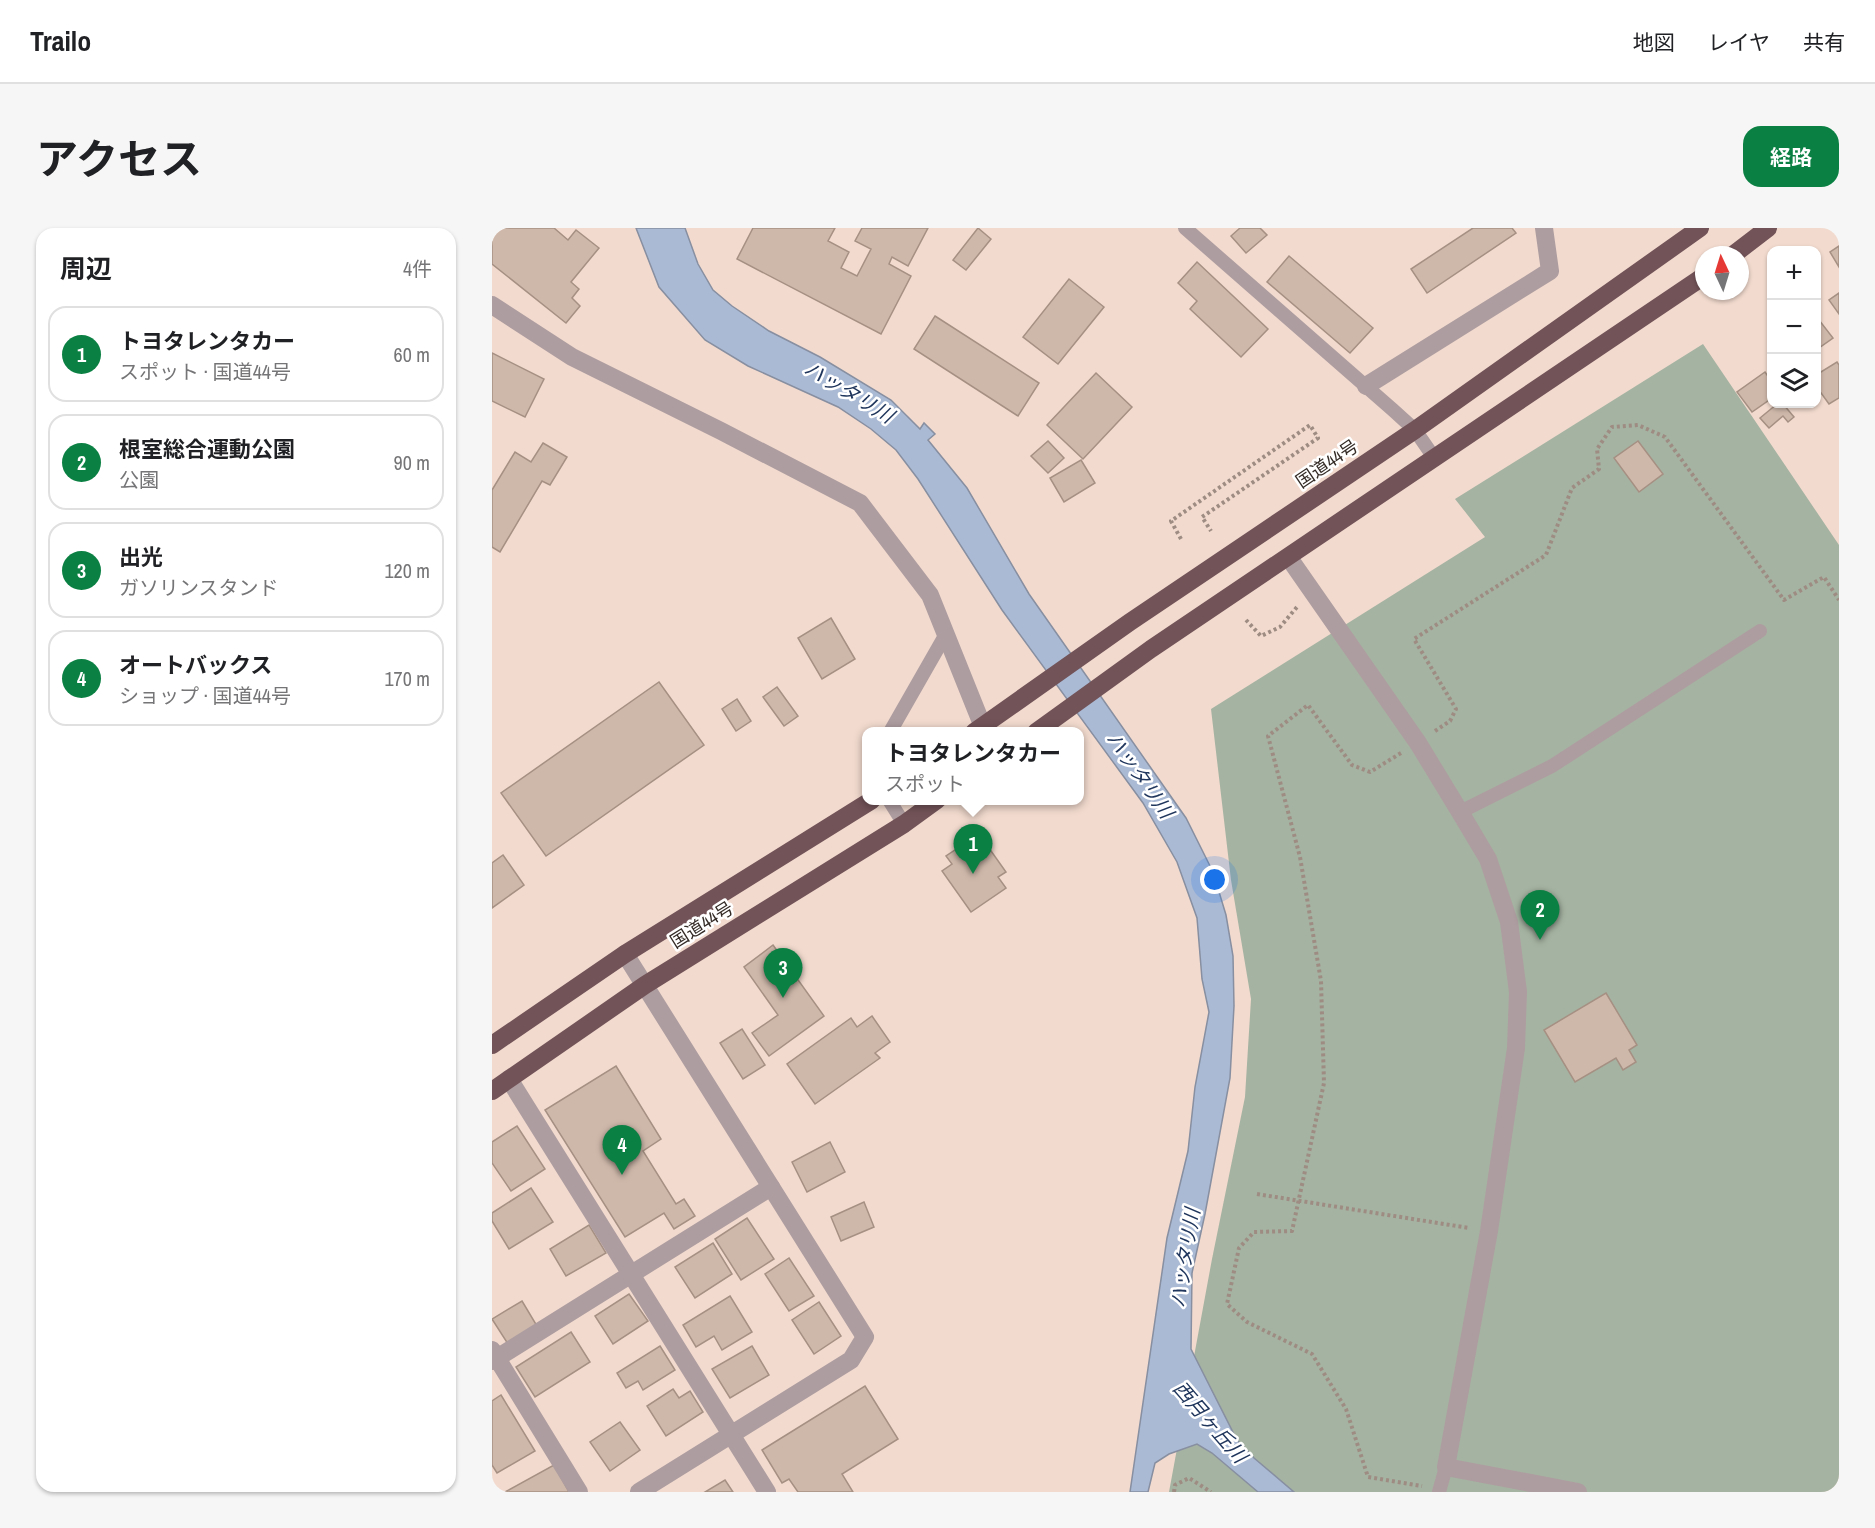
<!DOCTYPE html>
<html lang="ja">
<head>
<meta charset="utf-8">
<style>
  body { margin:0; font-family:"Archivo Narrow","Noto Sans JP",sans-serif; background:#f6f6f6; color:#202124 }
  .controls { position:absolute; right:18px; top:18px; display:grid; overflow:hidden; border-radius:12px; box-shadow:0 2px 4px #0004 }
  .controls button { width:54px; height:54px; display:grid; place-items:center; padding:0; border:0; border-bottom:2px solid #e0e0e0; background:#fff; color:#202124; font:30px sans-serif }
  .compass { position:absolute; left:1203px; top:18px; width:54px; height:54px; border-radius:50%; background:#fff; box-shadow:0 2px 4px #0004; rotate:356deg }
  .you { position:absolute; left:723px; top:652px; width:21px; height:21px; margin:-15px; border:4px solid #fff; border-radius:50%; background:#1a73e8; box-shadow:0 0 0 9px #1a73e833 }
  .badge { display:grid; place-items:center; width:39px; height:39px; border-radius:50%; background:#0b8043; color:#fff; font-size:20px; font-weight:700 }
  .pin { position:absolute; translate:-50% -50px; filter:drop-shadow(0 2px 3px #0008) }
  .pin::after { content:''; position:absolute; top:32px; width:21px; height:18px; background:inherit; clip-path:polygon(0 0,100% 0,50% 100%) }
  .popup { position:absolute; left:370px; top:499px; width:222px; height:78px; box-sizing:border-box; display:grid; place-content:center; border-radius:12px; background:#fff; filter:drop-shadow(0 2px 4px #0005); font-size:20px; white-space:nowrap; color:#757577 }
  .popup b { font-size:22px; color:#202124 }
  .popup::after { content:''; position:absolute; left:50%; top:100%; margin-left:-12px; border:12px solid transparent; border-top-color:#fff }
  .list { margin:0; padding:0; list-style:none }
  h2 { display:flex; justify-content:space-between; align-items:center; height:78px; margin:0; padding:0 24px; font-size:26px }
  h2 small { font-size:20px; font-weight:400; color:#757577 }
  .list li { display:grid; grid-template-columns:39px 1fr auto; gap:18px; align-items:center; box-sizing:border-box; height:96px; margin:0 12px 12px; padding:0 12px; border:2px solid #e0e0e0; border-radius:18px }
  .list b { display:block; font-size:22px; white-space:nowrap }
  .list p { margin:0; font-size:20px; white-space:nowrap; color:#757577 }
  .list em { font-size:20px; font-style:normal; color:#757577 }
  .icon { flex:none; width:33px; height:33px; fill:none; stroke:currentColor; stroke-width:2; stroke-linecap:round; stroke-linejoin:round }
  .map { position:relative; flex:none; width:1347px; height:1264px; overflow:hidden; border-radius:18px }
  header { display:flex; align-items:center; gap:36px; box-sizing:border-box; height:84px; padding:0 30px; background:#fff; border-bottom:2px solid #e0e0e0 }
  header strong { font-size:28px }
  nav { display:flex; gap:33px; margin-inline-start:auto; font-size:21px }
  .intro { display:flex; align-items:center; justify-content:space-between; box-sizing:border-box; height:144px; padding:0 36px }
  h1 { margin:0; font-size:42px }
  .button { padding:15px 27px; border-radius:18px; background:#0b8043; color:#fff; font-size:21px; font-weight:700 }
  main { display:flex; gap:36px; padding:0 36px }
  aside { flex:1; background:#fff; border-radius:18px; box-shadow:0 2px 4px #0004 }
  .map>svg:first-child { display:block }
</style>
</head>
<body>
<header>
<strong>Trailo</strong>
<nav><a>地図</a><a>レイヤ</a><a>共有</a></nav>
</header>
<div class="intro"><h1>アクセス</h1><a class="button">経路</a></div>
<main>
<aside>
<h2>周辺<small>4件</small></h2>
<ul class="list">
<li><span class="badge">1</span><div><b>トヨタレンタカー</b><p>スポット · 国道44号</p></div><em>60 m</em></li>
<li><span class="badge">2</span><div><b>根室総合運動公園</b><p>公園</p></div><em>90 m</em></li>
<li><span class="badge">3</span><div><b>出光</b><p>ガソリンスタンド</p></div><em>120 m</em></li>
<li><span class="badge">4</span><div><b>オートバックス</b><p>ショップ · 国道44号</p></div><em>170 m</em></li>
</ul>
</aside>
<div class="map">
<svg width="1347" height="1264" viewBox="0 0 1347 1264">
  <rect width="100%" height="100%" fill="#f2dace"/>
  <path fill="#a5b3a2" d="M1211 116 1347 317V1264H677L720 1031 753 869 759 771 739 652 719 481 993 309 963 271Z"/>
  <path fill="#aabad5" stroke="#878fa0" stroke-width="1.5" d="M144 0H193L206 36 221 62 240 78 277 103 328 129 399 172 428 201 432 195 443 206 436 212 475 260 537 366 694 590 721 644 734 687 741 728 742 778 738 850 713 986 700 1045 699 1121 745 1212 762 1230 802 1264H766L720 1225 705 1216 677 1226 663 1235 656 1264H638L675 1010 696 923 703 859 717 784 710 751 705 690 685 634 651 575 510 382 426 251 404 222 379 201 346 179 256 138 213 112 167 59Z"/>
  <g fill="#ceb8aa" stroke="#a59083" stroke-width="1.5">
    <path d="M0 0H62L76 12 84 2 107 20 79 54 87 61 80 70 88 78 74 95 0 36Z"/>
    <path d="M261 0H343L336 13 357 24 349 40 365 48 379 21 363 13 370 0H436L416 38 400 29 397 36 419 48 389 106 245 31Z"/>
    <path d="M486 0 499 11 474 42 461 32Z"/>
    <path d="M748 0H768L775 7 754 25 739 8Z"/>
    <path d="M981 0H1020L1024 5 935 65 919 41Z"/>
    <path d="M1347 18V39L1338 24Z"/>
    <path d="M797 28 881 100 858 125 775 54Z"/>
    <path d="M705 34 776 101 749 129 698 81 705 73 686 55Z"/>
    <path d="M577 51 612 79 566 136 531 109Z"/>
    <path d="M1347 65V86L1337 72Z"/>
    <path d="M443 88 547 155 526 188 422 121Z"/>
    <path d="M1327 92 1341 110 1324 122V94Z"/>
    <path d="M0 125 52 151 33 189 0 173Z"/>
    <path d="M1345 134 1347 137V170L1337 176 1324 158V147Z"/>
    <path d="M1273 144 1280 154V170L1260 184 1245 164Z"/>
    <path d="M604 145 640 179 591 231 555 197Z"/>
    <path d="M1285 176H1291L1302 189 1296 194 1291 188 1277 200 1268 190Z"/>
    <path d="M556 213 572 230 556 245 539 228Z"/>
    <path d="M1146 213 1171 246 1147 264 1122 230Z"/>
    <path d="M51 215 75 229 58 257 50 253 8 324 0 319V262L23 224 39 234Z"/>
    <path d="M589 232 603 255 572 274 558 250Z"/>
    <path d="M339 390 363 431 330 451 306 410Z"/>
    <path d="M167 454 212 517 54 628 9 565Z"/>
    <path d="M285 459 306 488 292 498 271 469Z"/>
    <path d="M245 471 259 493 244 503 230 481Z"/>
    <path d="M487 606 514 644 506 649 514 660 479 684 450 643 460 636 454 628Z"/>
    <path d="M11 627 32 657 0 680V635Z"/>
    <path d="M281 717 332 788 277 828 260 805 286 787 252 739Z"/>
    <path d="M1114 765 1145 817 1137 822 1144 834 1131 842 1124 830 1083 854 1052 802Z"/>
    <path d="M380 788 398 814 383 825 388 830 323 876 295 836 359 790 365 799Z"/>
    <path d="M250 801 273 837 251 851 228 815Z"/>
    <path d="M124 838 169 911 151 923 184 976 192 971 203 988 182 1001 172 985 133 1009 53 882Z"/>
    <path d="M25 898 53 941 19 963 0 935V914Z"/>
    <path d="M338 914 353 944 315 964 300 934Z"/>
    <path d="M39 960 61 994 17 1021 0 993V985Z"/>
    <path d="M372 974 382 999 349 1013 339 989Z"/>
    <path d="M255 990 282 1031 249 1052 223 1011Z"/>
    <path d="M97 997 114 1025 74 1048 58 1021Z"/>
    <path d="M221 1015 240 1046 203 1070 183 1039Z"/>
    <path d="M297 1030 322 1068 297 1083 273 1046Z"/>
    <path d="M137 1066 156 1093 121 1116 103 1088Z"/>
    <path d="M238 1068 260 1104 230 1122 222 1108 204 1119 191 1097Z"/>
    <path d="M30 1073 45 1098 16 1116 0 1091Z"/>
    <path d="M327 1074 349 1108 322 1126 300 1092Z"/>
    <path d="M79 1104 98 1134 43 1169 24 1139Z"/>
    <path d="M168 1118 183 1142 151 1162 146 1153 134 1160 125 1145Z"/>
    <path d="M260 1118 277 1147 238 1170 220 1141Z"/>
    <path d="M373 1158 406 1211 350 1246 361 1264H306L297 1251 290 1255 270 1222Z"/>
    <path d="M181 1161 187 1170 198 1163 211 1184 174 1208 155 1178Z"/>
    <path d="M9 1167 43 1223 5 1245 0 1237V1173Z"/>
    <path d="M128 1194 148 1222 118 1243 98 1214Z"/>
    <path d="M62 1237 77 1264H13Z"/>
    <path d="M233 1252 241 1264H213Z"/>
  </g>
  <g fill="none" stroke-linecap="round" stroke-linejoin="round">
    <g stroke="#9e8c83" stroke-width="4" stroke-dasharray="3 3" stroke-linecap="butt">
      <path d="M689 311 679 293 818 197 826 210 710 289 719 303"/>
      <path d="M754 392 769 408 788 399 805 379"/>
      <path d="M943 503 958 493 964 481 922 411 1054 327 1080 260 1107 241 1105 221 1120 199 1146 197 1173 209 1292 372 1332 349 1347 372"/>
      <path d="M909 525 878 544 860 537 816 477 776 508 808 629 829 753 832 855 800 1003 762 1004 747 1020 735 1076 755 1094 820 1126 854 1181 876 1249 930 1258"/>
      <path d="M765 966 977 1000"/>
      <path d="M682 1264 683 1257 697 1250 719 1264"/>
    </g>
    <g stroke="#ae9da0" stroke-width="14">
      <path d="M693 0 901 182 923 202 943 231"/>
      <path d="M398 504 454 406"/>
      <path d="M397 572 412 596"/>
      <path d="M968 584 1060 538 1268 403"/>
      <path d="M947 1264 954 1239"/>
    </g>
    <g stroke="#ae9da0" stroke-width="18">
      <path d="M0 77 80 129 229 203 368 275 438 367 493 504"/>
      <path d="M874 158 1058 43 1052 0"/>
      <path d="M797 330 926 515 968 584 996 631 1017 694 1026 764 1024 820 997 1003 954 1239 1086 1264"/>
      <path d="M133 726 373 1109 359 1132 147 1264"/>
      <path d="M17 851 275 1264"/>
      <path d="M0 1122 87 1264"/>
      <path d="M0 1133 279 959"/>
    </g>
    <g stroke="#725358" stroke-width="18">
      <path d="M1241 27 1276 0"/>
      <path d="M482 504 638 394 923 202 1208 0"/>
      <path d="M544 504 659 421 1212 48"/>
      <path d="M0 817 133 726 380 572"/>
      <path d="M0 863 153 757 412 596 445 572"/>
    </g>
  </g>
  <g text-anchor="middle" stroke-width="5" stroke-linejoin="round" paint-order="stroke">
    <g font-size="18" fill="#342b26" stroke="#fff">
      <text transform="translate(835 236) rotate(-34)" y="6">国道44号</text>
      <text transform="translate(210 697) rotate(-32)" y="6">国道44号</text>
    </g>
    <g font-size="20" font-style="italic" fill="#20365c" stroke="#fff">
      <text transform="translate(357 164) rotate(31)" y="7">ハッタリ川</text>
      <text transform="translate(648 547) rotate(55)" y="7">ハッタリ川</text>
      <text transform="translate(693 1030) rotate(-81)" y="7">ハッタリ川</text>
      <text transform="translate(718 1194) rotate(49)" y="7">西月ヶ丘川</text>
    </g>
  </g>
</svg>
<div class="controls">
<button>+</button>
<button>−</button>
<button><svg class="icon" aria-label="layers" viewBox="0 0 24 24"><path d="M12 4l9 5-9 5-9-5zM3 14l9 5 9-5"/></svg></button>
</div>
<svg class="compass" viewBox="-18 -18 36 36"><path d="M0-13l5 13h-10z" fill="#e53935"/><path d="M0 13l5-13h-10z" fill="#757577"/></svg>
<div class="you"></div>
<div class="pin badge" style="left:481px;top:646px">1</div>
<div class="popup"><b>トヨタレンタカー</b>スポット</div>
<div class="pin badge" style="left:1048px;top:712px">2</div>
<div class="pin badge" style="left:291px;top:770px">3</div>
<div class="pin badge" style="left:130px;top:947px">4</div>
</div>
</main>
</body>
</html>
